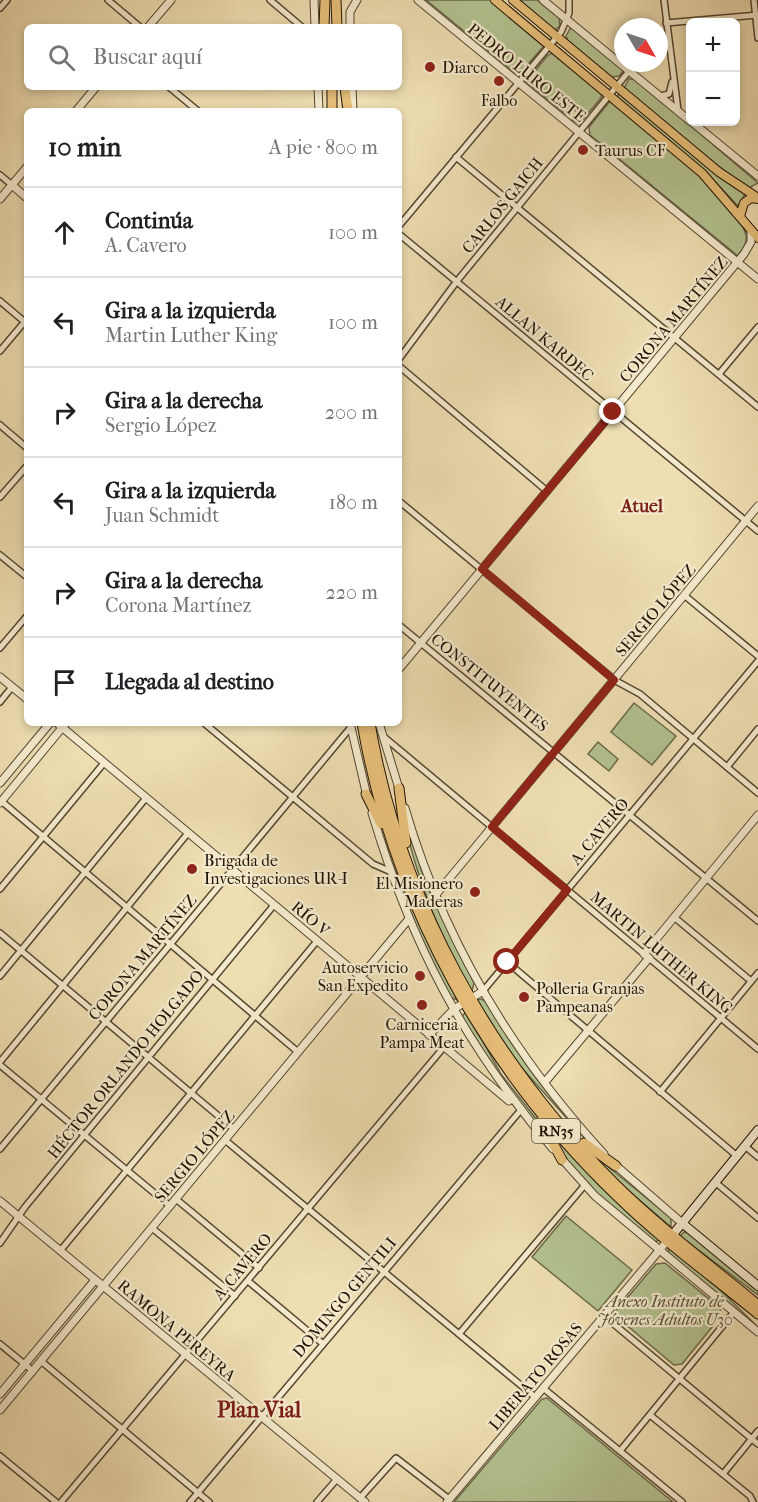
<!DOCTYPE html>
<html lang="es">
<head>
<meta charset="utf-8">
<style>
  body { margin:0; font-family:"IM FELL French Canon",serif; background:#f6f6f6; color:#202124 }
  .controls { position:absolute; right:18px; top:18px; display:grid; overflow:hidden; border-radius:9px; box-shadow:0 3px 9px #0003 }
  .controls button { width:54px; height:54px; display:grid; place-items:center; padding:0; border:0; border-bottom:2px solid #e0e0e0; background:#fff; color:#202124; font:30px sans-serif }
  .compass { position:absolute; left:614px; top:18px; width:54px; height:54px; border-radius:50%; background:#fff; box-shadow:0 3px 9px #0003; rotate:129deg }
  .stop { position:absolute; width:18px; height:18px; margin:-14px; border:4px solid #8f2418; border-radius:50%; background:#fff }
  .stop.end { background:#8f2418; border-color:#fff; box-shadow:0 2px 6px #0008 }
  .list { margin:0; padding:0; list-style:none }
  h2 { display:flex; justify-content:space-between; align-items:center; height:78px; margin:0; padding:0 24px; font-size:26px }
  h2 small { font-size:20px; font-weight:400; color:#757577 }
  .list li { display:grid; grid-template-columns:39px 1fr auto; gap:18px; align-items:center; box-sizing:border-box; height:90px; padding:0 24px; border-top:2px solid #e0e0e0 }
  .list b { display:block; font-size:22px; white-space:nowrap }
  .list p { margin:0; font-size:20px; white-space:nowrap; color:#757577 }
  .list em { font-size:20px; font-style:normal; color:#757577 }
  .icon { flex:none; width:33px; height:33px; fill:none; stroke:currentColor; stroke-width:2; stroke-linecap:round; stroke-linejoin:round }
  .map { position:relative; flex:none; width:758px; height:1502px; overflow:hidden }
  .search { position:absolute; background:#fff; box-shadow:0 3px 9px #0003; left:24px; top:24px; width:378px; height:66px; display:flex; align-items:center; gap:15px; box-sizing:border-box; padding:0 21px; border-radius:9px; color:#757577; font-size:22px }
  .panel { position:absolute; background:#fff; box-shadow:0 3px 9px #0003; left:24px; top:108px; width:378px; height:618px; border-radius:9px }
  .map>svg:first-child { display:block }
</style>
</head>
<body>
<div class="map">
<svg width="758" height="1502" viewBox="0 0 758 1502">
  <rect width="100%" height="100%" fill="#eedeb2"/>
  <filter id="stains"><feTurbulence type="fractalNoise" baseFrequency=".00333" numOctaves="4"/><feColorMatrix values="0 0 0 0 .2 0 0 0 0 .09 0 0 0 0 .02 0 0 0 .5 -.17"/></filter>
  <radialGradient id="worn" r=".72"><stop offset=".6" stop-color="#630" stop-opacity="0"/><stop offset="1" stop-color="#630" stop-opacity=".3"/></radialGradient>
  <g fill="#b3c290" stroke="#6a6a4a" stroke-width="1.5">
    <path d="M426 0H490L544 46 522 71 515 73Z"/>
    <path d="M518 0H537L559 18 560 26 555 30Z"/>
    <path d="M571 27 624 70 619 76 612 77 568 41 566 36Z"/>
    <path d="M553 53 602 93 601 98 579 124 572 120 577 112 572 108 565 114 526 82 548 55Z"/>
    <path d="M629 79H636L758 183 749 188 734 179 624 88Z"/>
    <path d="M619 94 720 177 745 194 738 206 708 174 617 97Z"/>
    <path d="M610 101C641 127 737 199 746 235 748 243 742 250 738 256L590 135 589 127Z"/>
    <path d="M634 703 676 736 652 765 611 732Z"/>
    <path d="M598 742 618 759 609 771 588 754Z"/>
    <path d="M375 814 394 868 457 1000 450 997 404 902Z"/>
    <path d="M407 826 426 884 474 983 472 991C452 970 408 856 407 826Z"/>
    <path d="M481 999 485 1001 517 1048 597 1152 512 1057 477 1000Z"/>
    <path d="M466 1011 501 1074 537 1120 546 1136 505 1085 462 1017Z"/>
    <path d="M551 1130 660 1240 654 1242 598 1195 568 1163Z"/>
    <path d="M595 1156 671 1218V1227L616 1180Z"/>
    <path d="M566 1216 632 1270 598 1311 532 1257Z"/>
    <path d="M684 1232 690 1233 758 1290V1295L680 1236Z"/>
    <path d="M668 1247 705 1275 758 1327 669 1254Z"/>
    <path d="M665 1263 720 1308 721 1316 682 1364 674 1365 618 1318 616 1311 656 1264Z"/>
    <path d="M547 1398 673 1502H454L542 1399Z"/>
  </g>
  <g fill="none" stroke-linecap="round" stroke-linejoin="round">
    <defs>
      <g id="minor">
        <path d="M108 0 140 27"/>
        <path d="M270 0 302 27"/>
        <path d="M664 0 678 110"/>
        <path d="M754 0 758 38"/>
        <path d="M0 8 7 0"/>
        <path d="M666 23 758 15"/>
        <path d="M169 87 198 111"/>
        <path d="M660 96 669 94 672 82"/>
        <path d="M456 157 758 407"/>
        <path d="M0 175 12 185"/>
        <path d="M399 226 561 32 569 13V0"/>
        <path d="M399 234 758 531"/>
        <path d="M0 301 26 323"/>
        <path d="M0 351 27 319"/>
        <path d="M399 359 457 281 630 70"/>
        <path d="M399 366 547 491"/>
        <path d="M719 374 758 327"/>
        <path d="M0 425 27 448"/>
        <path d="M0 497 27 466"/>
        <path d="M399 501 616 681 640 694 758 793"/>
        <path d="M0 555 27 577"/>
        <path d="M684 595 758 656"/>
        <path d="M399 625 758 921"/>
        <path d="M0 648 27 616"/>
        <path d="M0 702 12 687"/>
        <path d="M204 723 373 864 389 871"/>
        <path d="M384 737 644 954"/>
        <path d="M727 767 758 729"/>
        <path d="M0 800 298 1052"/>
        <path d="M0 889 104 763"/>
        <path d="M674 917 751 981"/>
        <path d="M0 933 234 1129"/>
        <path d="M649 958 758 1049"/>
        <path d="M507 962 737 1156"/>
        <path d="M0 976 146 798"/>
        <path d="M483 991 758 661"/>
        <path d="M0 1062 188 833"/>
        <path d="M0 1065 170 1206"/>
        <path d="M660 1092 758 973"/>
        <path d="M225 1140 535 1397"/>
        <path d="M745 1146 758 1157"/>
        <path d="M0 1149 351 727"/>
        <path d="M715 1182 758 1218"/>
        <path d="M176 1199 259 1268"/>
        <path d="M152 1228 235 1296"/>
        <path d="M0 1243 25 1207 274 905"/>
        <path d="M60 1251 317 941"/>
        <path d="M248 1281 322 1343"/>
        <path d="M604 1316 758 1444"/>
        <path d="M459 1334 584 1186"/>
        <path d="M0 1344 33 1371"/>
        <path d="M41 1361 209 1502"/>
        <path d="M543 1388 682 1502"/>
        <path d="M650 1415 750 1496 753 1502"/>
        <path d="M620 1451 734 1312"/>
        <path d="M0 1456 56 1502"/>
        <path d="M723 1474 758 1431"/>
        <path d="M360 1498 396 1458 449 1499"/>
        <path d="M61 1502 444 1047"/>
        <path d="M190 1502 520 1111"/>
        <path d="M317 1502 337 1479"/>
      </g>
      <g id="tertiary">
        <path d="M314 0 315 27"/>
        <path d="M418 0 758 279"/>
        <path d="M543 0 690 121"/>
        <path d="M148 27 171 0"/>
        <path d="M350 27V12L357 0"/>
        <path d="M318 87 319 111"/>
        <path d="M352 87 353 111"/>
        <path d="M76 111 96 87"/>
        <path d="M692 122 758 176"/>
        <path d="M12 185 27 198"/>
        <path d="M0 199 27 167"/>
        <path d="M399 669 744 254 751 242V232"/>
        <path d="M0 677 27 699"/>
        <path d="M57 723 509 1101"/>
        <path d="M350 723 367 796"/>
        <path d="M379 723 400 792"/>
        <path d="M0 783 50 723"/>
        <path d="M0 803 66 723"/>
        <path d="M405 808C443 939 511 1053 604 1154"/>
        <path d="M372 813C411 944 464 1044 553 1149"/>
        <path d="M434 897 758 506"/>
        <path d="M429 1035 454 1009 483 991"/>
        <path d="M545 1082 649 958 644 954 758 815"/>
        <path d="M560 1157 595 1196 758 1332"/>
        <path d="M614 1164 682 1223"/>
        <path d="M0 1201 365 1502"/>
        <path d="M0 1394 95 1280"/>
        <path d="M0 1410 408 920"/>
        <path d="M447 1502 668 1240"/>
      </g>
      <g id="secondary">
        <path d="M682 1223 758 1286"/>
        <path d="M670 1238 758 1130"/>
      </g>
      <g id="primary">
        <path d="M495 0 702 173 758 238"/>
        <path d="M513 0 719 172 758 198"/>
        <path d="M740 216 744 203 751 198 758 199"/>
      </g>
      <g id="trunk">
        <path d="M336 0 337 27"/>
        <path d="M324 27 325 0"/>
        <path d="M332 87V111"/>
        <path d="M345 87 348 111"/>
        <path d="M362 723C393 904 486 1071 619 1198 662 1240 712 1276 758 1314"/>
        <path d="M370 723C400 899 489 1059 616 1185 660 1228 710 1265 758 1305"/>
        <path d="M399 788 406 843"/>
        <path d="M366 794 381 824"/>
        <path d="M541 1121 562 1160"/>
        <path d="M584 1143 616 1166"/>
      </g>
    </defs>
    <use href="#minor" stroke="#544530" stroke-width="8"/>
    <use href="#tertiary" stroke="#544530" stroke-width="9"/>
    <use href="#secondary" stroke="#211204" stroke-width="10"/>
    <use href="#primary" stroke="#211204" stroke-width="10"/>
    <use href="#trunk" stroke="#211204" stroke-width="11"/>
    <use href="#minor" stroke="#f4eacd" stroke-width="5"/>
    <use href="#tertiary" stroke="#f4eacd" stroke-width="7"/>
    <use href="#secondary" stroke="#f4eacd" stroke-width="8"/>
    <use href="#primary" stroke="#e7bf79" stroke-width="8"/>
    <use href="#trunk" stroke="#e7bf79" stroke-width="9"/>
  </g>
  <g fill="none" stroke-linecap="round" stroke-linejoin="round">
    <path stroke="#8f2418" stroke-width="8" d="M507 962 567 890 492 827 614 680 482 569 613 412"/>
  </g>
  <g fill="#8f2418" stroke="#f4eacd" stroke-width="2">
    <circle cx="430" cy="67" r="6"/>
    <circle cx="499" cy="81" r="6"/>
    <circle cx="583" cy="150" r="6"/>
    <circle cx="192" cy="869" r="6"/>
    <circle cx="475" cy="892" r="6"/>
    <circle cx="420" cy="976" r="6"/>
    <circle cx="524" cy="997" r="6"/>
    <circle cx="422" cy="1005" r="6"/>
  </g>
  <g text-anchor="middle" stroke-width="4.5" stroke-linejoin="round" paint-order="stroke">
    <rect fill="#f4eacd" stroke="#605340" stroke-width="1.5" x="532" y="1119" width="48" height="24" rx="4.5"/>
    <g font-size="15" font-weight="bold" fill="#211204">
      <text x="556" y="1136">RN35</text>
    </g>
    <g font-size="16" fill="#211204" stroke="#f4eacd" text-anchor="start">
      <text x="442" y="73">Diarco</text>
      <text x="499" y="106" text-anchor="middle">Falbo</text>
      <text x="595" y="156">Taurus CF</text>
      <text x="204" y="866">Brigada de<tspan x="204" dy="18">Investigaciones UR-I</tspan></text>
      <text x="463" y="889" text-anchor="end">El Misionero<tspan x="463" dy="18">Maderas</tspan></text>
      <text x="408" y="973" text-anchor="end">Autoservicio<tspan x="408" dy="18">San Expedito</tspan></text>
      <text x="536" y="994">Polleria Granjas<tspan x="536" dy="18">Pampeanas</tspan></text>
      <text x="422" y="1030" text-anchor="middle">Carniceria<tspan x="422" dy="18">Pampa Meat</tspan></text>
    </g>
    <g font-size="16" fill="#211204" stroke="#f4eacd">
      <text transform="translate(527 72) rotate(39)" y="6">PEDRO LURO ESTE</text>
      <text transform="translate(502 205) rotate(-51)" y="6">CARLOS GAICH</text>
      <text transform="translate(673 319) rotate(-50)" y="6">CORONA MARTÍNEZ</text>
      <text transform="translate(545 338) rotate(40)" y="6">ALLAN KARDEC</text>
      <text transform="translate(655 610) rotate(-50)" y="6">SERGIO LÓPEZ</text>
      <text transform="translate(490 682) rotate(39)" y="6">CONSTITUYENTES</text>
      <text transform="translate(599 831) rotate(-50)" y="6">A. CAVERO</text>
      <text transform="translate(311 918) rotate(40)" y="6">RÍO V</text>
      <text transform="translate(662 952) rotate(40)" y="6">MARTIN LUTHER KING</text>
      <text transform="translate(142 957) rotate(-50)" y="6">CORONA MARTÍNEZ</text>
      <text transform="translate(125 1064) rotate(-51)" y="6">HÉCTOR ORLANDO HOLGADO</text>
      <text transform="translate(194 1156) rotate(-50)" y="6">SERGIO LÓPEZ</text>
      <text transform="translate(242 1266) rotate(-50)" y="6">A. CAVERO</text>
      <text transform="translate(344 1297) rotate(-50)" y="6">DOMINGO GENTILI</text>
      <text transform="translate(177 1330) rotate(40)" y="6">RAMONA PEREYRA</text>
      <text transform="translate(535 1376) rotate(-50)" y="6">LIBERATO ROSAS</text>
    </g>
    <g font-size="16" font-style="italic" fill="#545035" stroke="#f4eacd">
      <text x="665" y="1307">Anexo Instituto de<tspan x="665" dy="18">Jóvenes Adultos U30</tspan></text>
    </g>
    <g font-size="18" font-weight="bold" fill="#7a1f14" stroke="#f4eacd">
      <text x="642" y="512">Atuel</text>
    </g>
    <g font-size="22" font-weight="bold" fill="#7a1f14" stroke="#f4eacd">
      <text x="259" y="1417">Plan Vial</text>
    </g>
  </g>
  <rect width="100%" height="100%" filter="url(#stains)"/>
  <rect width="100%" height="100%" fill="url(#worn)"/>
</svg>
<div class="controls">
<button>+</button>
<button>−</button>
</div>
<svg class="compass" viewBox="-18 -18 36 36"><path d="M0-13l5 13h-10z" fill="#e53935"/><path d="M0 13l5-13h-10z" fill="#757577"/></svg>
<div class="stop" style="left:507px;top:962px"></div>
<div class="stop end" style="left:613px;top:412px"></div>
<div class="search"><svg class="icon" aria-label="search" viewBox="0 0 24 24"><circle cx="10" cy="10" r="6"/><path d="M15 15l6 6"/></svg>Buscar aquí</div>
<section class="panel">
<h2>10 min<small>A pie · 800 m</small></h2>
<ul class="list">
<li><svg class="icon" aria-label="ahead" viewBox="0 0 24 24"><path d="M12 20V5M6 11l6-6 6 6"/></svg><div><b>Continúa</b><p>A. Cavero</p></div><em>100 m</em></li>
<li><svg class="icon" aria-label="left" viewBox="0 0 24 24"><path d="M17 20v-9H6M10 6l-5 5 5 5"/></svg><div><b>Gira a la izquierda</b><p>Martin Luther King</p></div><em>100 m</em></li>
<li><svg class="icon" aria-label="right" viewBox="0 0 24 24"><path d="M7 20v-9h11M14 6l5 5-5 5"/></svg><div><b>Gira a la derecha</b><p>Sergio López</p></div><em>200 m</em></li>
<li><svg class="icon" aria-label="left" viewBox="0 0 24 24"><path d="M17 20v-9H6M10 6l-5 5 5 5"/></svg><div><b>Gira a la izquierda</b><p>Juan Schmidt</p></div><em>180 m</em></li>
<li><svg class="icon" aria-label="right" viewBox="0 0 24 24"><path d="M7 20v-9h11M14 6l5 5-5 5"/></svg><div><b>Gira a la derecha</b><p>Corona Martínez</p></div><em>220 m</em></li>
<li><svg class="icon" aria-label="arrive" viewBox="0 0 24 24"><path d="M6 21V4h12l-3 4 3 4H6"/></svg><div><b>Llegada al destino</b></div></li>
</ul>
</section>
</div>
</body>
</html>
